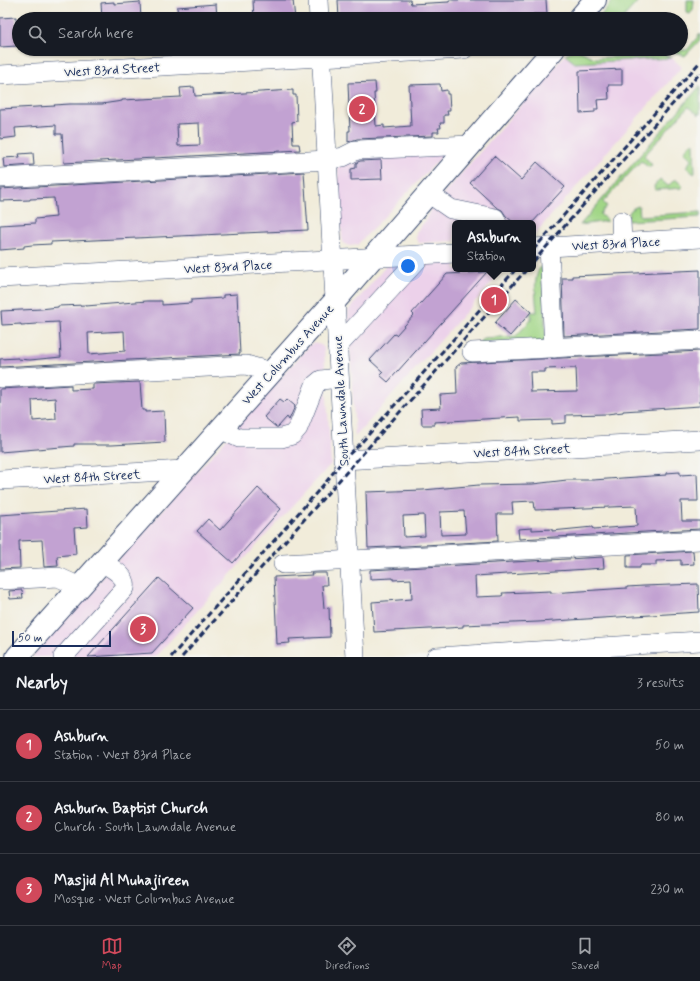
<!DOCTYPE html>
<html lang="en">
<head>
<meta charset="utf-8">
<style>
  body { margin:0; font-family:Mynerve,sans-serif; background:#242831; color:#f1f3f6 }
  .scale { position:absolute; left:12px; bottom:10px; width:99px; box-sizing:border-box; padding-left:4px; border:2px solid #1b2f5e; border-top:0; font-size:11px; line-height:14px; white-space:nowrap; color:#1b2f5e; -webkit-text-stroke:3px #f6f6f2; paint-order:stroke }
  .you { position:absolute; left:408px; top:266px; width:14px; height:14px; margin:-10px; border:3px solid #fff; border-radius:50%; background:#1a73e8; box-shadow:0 0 0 6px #1a73e833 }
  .badge { display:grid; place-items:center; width:26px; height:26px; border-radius:50%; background:#d1495b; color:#fff; font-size:13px; font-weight:700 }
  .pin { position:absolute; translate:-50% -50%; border:2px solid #fff; box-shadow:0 1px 4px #0006 }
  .popup { position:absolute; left:452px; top:220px; width:84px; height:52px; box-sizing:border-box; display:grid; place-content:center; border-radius:6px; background:#171b24; filter:drop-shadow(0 1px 3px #0005); font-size:13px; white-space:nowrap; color:#9ea1a6 }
  .popup b { font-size:15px; color:#f1f3f6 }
  .popup::after { content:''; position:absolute; left:50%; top:100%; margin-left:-8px; border:8px solid transparent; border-top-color:#171b24 }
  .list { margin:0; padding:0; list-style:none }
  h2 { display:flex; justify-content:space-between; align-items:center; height:52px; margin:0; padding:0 16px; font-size:17px }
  h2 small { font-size:13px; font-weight:400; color:#9ea1a6 }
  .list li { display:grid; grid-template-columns:26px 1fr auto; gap:12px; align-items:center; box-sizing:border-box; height:72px; padding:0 16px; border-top:1px solid #363941 }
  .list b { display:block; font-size:15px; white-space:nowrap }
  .list p { margin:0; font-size:13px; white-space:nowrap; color:#9ea1a6 }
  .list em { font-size:13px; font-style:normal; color:#9ea1a6 }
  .icon { flex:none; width:22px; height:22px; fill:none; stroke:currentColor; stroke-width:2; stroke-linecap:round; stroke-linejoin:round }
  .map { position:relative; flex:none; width:700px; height:657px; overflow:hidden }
  .search { position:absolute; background:#171b24; box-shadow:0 1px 3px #0004; left:12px; right:12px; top:12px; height:44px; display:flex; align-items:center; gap:10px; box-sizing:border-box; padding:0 14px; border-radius:22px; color:#9ea1a6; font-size:15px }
  .sheet { height:268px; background:#171b24 }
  nav { display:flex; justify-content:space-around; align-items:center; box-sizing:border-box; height:56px; border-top:1px solid #363941; background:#171b24; font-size:11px; color:#9ea1a6 }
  nav a { display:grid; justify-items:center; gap:2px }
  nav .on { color:#d1495b }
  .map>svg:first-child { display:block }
</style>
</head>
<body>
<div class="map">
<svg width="700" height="657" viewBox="0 0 700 657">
  <rect width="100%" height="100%" fill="#f6f6f2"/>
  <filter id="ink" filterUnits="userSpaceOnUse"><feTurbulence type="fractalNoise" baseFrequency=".025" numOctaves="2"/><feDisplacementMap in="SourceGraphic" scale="8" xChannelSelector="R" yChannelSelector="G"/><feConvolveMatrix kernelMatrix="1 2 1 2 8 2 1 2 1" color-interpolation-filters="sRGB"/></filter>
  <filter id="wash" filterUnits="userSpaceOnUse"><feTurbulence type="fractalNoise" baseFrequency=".012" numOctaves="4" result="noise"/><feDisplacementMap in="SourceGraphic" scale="16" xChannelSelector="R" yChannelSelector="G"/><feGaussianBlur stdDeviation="0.9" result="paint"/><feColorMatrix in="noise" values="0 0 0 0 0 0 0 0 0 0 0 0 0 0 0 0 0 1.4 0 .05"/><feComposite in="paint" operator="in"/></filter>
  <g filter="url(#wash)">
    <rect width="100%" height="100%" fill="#f1ecda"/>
    <g fill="#ecd1ea">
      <path d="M565 55 575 63 672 58 682 67 533 236V223H455V241L419 243 416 239V232L425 221 431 208Z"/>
      <path d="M453 145 357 245 350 246 344 244 342 238 337 158Z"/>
      <path d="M455 261V269H504L355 437 348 311 387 265Z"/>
      <path d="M313 343 321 345 324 348 331 464 155 657H32L310 345Z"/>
    </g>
    <g fill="#a1d686" stroke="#5e8272">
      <path d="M613 0H639L622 19H598Z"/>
      <path d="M687 0H694L693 9 690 14 687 13Z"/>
      <path d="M700 34V40L685 56 672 51 687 50Z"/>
      <path d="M574 49C582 50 588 57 597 58L662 54 672 58 575 63 565 55Z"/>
      <path d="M700 86V114H698L688 107 644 156 652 165 648 167 641 161 603 202 607 206 600 214 608 221 580 225Z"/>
      <path d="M691 143H694L695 173 694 174 686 167 692 159 684 152Z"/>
      <path d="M660 179 668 186 675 179 682 185V188L655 190 654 186Z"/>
      <path d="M639 206 640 216 700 212V217L628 221C628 213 630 208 639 206Z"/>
      <path d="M542 266 546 342 477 346 483 338 516 336 531 320V312H537C536 300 532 274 542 266Z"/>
    </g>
    <g id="blocks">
      <g fill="#c2a2d2" fill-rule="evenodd">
        <path d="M253 0H293L295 19H254Z"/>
        <path d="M338 0H410L411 4 449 2V0H546L547 14H533V17H518L517 19H505L503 18V16L456 19H339Z"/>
        <path d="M114 2V4L140 2 141 19H102L101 3Z"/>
        <path d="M216 4 217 19H178L177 7Z"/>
        <path d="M16 17 17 46 0 47V18Z"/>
        <path d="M622 69V85H608L609 99 597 100 598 109H595V112L580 113 579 71Z"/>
        <path d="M375 82 376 93H374L376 126 384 125V128L411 126 409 85 440 84 441 91 447 90V94H449L450 111H447L448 115H444V123H440L441 128H438L439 132H433V136L357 139 348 142V131H350L348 83Z"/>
        <path d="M194 87 195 96 293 90V95H296L297 121 292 122 293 144H299L300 150 64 163 62 134H56V125L15 128 16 137 0 139V109L55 106 54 105 70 104H102L122 101V100L181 97 180 88ZM199 123 200 145 178 146 177 124Z"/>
        <path d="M33 153 34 165 4 167 3 158 20 157 19 154Z"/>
        <path d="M494 156 521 180 537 162 565 187 532 223H514L506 216 502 210 496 207 470 183Z"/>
        <path d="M381 160 382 179 351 180V169L356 168V163L360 161Z"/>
        <path d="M304 172 308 230 51 242V244L32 245 24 246V248L0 250V225L35 223V219L56 217 54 198 30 199V200L0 201V189Z"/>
        <path d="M700 270V329L564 336 562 278H572V276Z"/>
        <path d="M487 272 388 382 380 375 383 372 370 360 394 334 396 335 414 315 412 313 447 274Z"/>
        <path d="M237 294 240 354 0 367V359L18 358V359L30 360 61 357 59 322 37 323V324L21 325V324L2 325 1 311 41 309 58 307V306L86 305V306L147 301H162V305L191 303V300L223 298V295ZM124 331 125 351 89 354 88 333Z"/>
        <path d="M516 299 531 312 510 336 495 323Z"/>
        <path d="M700 351V406L623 411V412L607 414 566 415V423L552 424V420L520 421V417L501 418 434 422V425H422L421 409 441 408 440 395 457 394 456 367 461 363ZM576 368 577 391 531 392 530 372H545V369Z"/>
        <path d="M140 382 142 410H145V412L164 411 165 442 112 445H96L95 444H74V446L0 452V389L71 385V390L93 389V384ZM55 398 56 419 33 421 32 400Z"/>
        <path d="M280 399 284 402 287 399 295 406 289 420 287 417 278 427H276L264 417Z"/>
        <path d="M680 472V475L697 474 698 501H681L682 521H700V529L519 539 518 529 532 528V530L552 529V531L593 527 594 529 637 526 636 506 535 510 534 501 512 502 513 514H497L498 541 368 548 366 492 423 490 479 485 533 484 567 480H593L666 475V473ZM464 511 466 534 441 535 440 512ZM424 515 425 536 404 537 403 516Z"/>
        <path d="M258 488 281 509 233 563 197 531 208 519 220 530Z"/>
        <path d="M87 509 88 527 74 528 76 554 57 556 58 566 44 567 42 540 19 541 20 568 0 569V515Z"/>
        <path d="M693 551 694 564 681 565V560L656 561V565H640V568H627V555Z"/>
        <path d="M603 557 604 568 475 576 476 597 501 596 503 595 502 593 551 591V593L627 588V587L644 586 698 584 699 612 538 622 463 625V627L448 628 374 632 372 602 412 599 411 579 393 580V578L370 579V570Z"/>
        <path d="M311 573H326L327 585H322L324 608 329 607 330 637 289 639 290 643 277 644 274 577 312 575Z"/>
        <path d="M159 578 193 608 152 653 88 657Z"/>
        <path d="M22 590 23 598 10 599 9 591Z"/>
      </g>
    </g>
  </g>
  <g filter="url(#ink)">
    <use href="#blocks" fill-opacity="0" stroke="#3b4b71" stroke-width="1"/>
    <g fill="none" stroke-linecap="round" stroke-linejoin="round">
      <defs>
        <g id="minor">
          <path d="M318 0 319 19"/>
          <path d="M321 49 355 657"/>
          <path d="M0 75 464 49"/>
          <path d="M0 178 327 160 343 157 357 150 471 145"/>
          <path d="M428 193 451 209 495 218 497 223"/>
          <path d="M621 221 622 243"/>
          <path d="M549 247 554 348"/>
          <path d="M533 248 700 238"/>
          <path d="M0 278 455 253"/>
          <path d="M337 347 422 255"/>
          <path d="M472 352 700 340"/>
          <path d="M0 378 246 365 271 372"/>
          <path d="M220 429 239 438H281L292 435 298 428 315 385 321 380 339 378"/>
          <path d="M343 460 700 440"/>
          <path d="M0 480 184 470"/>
          <path d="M283 564 700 540"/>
          <path d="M0 580 58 577 80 587"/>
          <path d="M63 657 125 588C128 576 111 568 102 562"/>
          <path d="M436 657 700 641"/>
        </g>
        <g id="major">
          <path d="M579 19 595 0"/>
          <path d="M17 657 334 302 554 49"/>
        </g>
      </defs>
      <use href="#minor" stroke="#3b4b71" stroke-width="20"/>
      <use href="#major" stroke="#3b4b71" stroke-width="24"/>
      <use href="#minor" stroke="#fff" stroke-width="19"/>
      <use href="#major" stroke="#fff" stroke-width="22"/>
      <g stroke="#1b2f5e" stroke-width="3" stroke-dasharray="6 3" stroke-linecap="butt">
        <path d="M533 250 700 62"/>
        <path d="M533 262 700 73"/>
        <path d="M171 657 326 482 343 460 360 444 516 269"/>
        <path d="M182 657 527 269"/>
      </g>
    </g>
  </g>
  <g text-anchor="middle" stroke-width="3.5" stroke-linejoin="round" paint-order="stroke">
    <g font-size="13" fill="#1b2f5e" stroke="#f6f6f2">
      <text transform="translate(112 69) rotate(-3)" y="5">West 83rd Street</text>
      <text transform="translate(616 243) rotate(-3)" y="5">West 83rd Place</text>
      <text transform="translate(228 266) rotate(-3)" y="5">West 83rd Place</text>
      <text transform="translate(287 354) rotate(-48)" y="5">West Columbus Avenue</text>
      <text transform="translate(340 401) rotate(-93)" y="5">South Lawndale Avenue</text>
      <text transform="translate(522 450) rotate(-3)" y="5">West 84th Street</text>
      <text transform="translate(92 476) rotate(-3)" y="5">West 84th Street</text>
    </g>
  </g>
</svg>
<div class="scale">50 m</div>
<div class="you"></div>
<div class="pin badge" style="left:494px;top:300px">1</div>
<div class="popup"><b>Ashburn</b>Station</div>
<div class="pin badge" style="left:362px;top:109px">2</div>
<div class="pin badge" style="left:143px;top:629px">3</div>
<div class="search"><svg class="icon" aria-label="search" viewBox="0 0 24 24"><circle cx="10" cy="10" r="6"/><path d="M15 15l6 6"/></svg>Search here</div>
</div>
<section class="sheet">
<h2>Nearby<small>3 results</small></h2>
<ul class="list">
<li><span class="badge">1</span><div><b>Ashburn</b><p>Station · West 83rd Place</p></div><em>50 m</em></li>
<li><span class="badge">2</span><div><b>Ashburn Baptist Church</b><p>Church · South Lawndale Avenue</p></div><em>80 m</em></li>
<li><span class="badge">3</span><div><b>Masjid Al Muhajireen</b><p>Mosque · West Columbus Avenue</p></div><em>230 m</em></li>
</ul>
</section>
<nav>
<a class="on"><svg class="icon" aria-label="map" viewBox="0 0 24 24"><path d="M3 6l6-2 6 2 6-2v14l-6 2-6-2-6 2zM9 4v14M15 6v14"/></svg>Map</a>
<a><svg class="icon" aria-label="directions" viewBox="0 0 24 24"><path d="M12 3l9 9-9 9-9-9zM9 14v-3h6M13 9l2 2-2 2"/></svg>Directions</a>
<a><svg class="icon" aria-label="saved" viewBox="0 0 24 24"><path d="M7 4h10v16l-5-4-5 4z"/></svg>Saved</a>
</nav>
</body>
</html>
